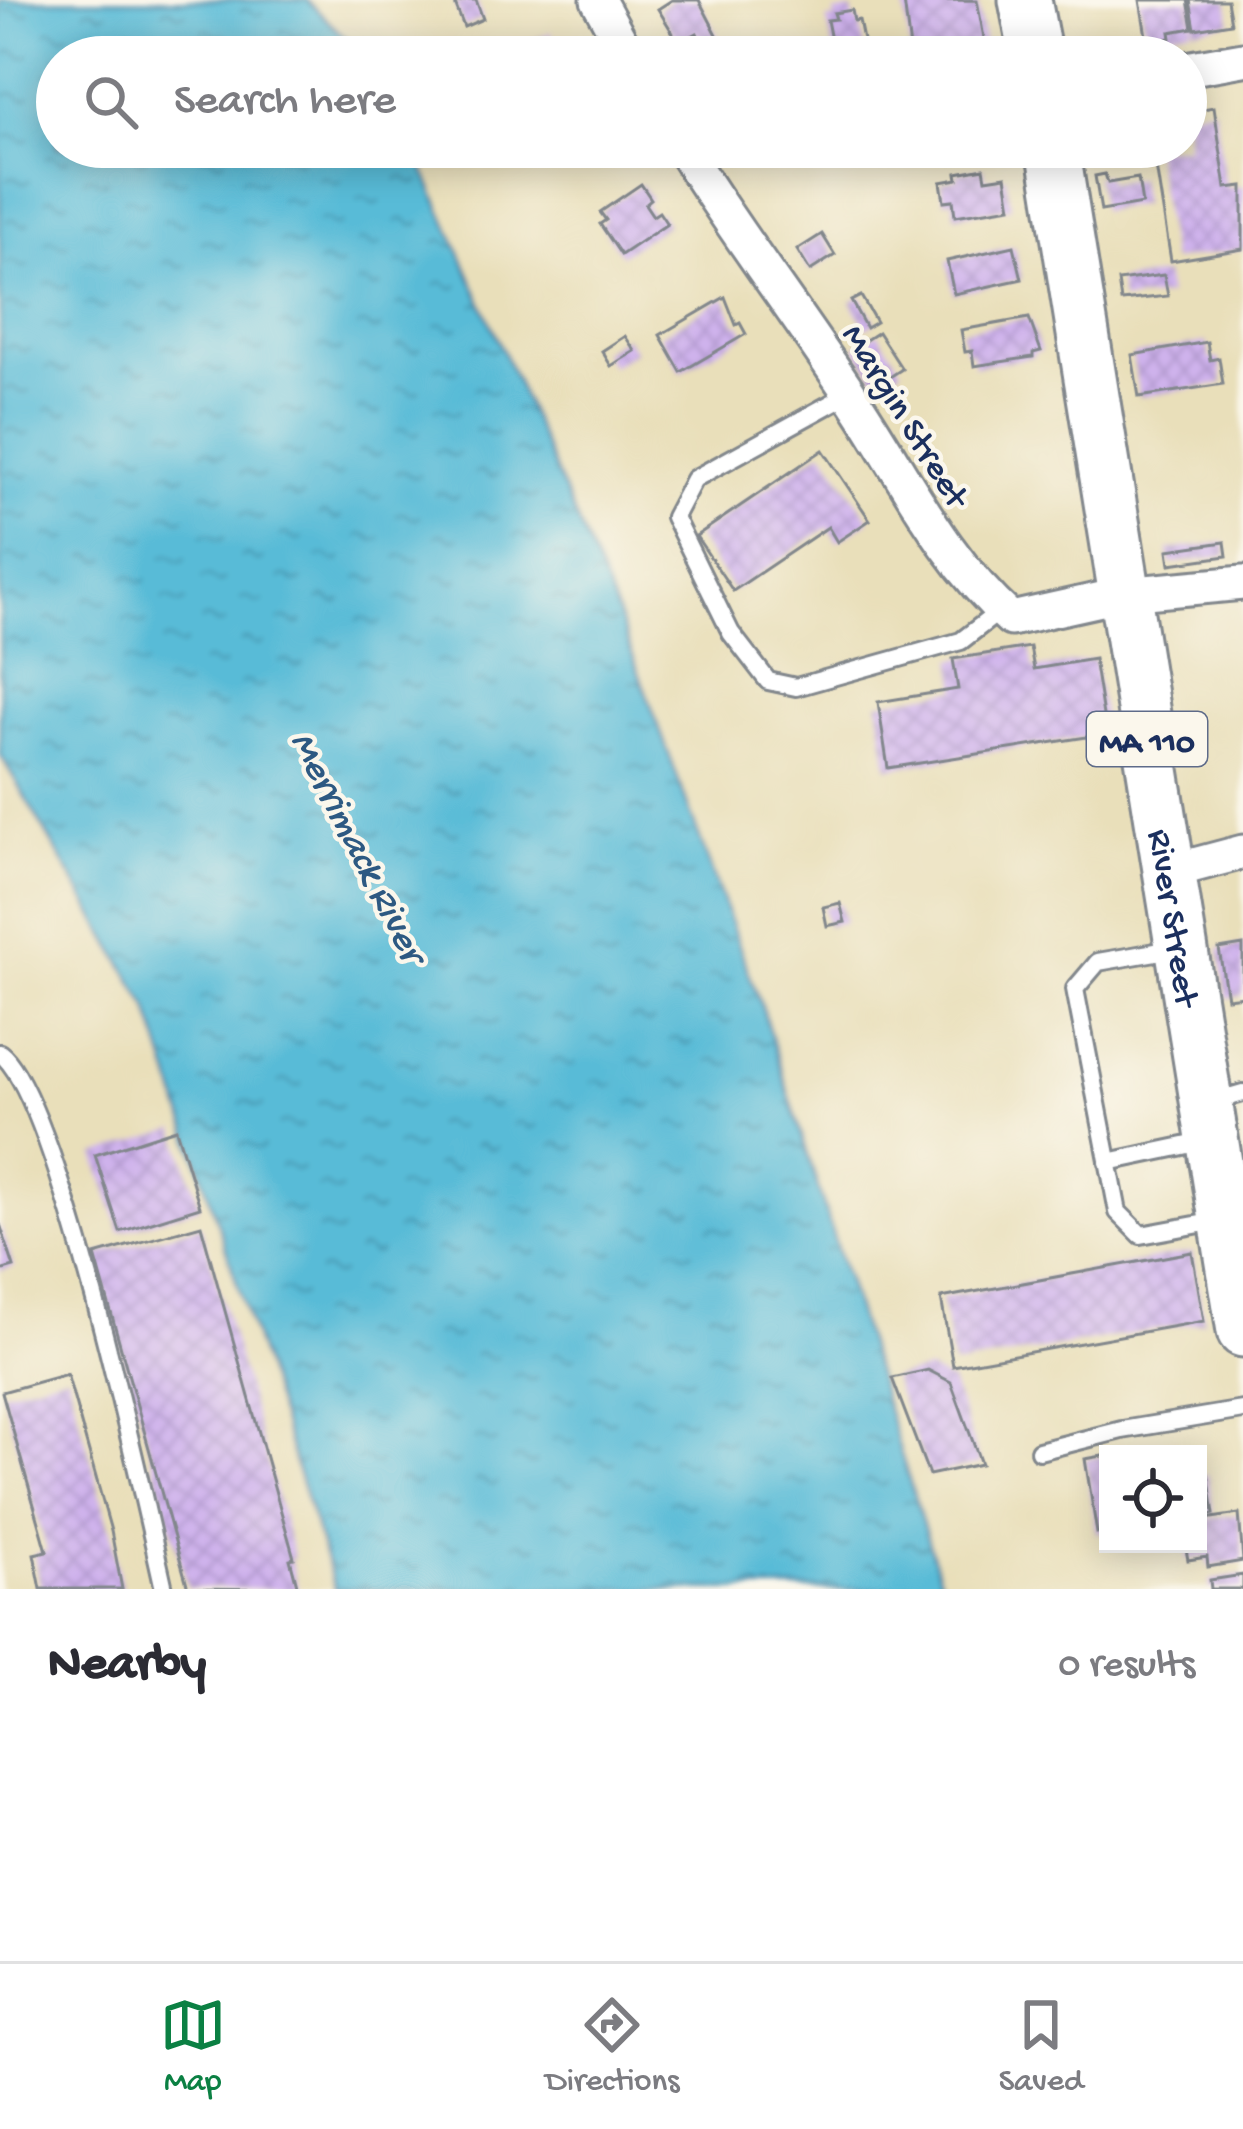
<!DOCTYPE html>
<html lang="en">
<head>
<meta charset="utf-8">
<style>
  body { margin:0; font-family:"Gochi Hand",sans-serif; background:#f7f7f7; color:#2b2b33 }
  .controls { position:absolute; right:36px; bottom:36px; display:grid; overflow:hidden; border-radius:0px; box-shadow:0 6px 30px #0003 }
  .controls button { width:108px; height:108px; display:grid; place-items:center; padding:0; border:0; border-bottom:3px solid #e1e1e2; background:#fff; color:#2b2b33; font:60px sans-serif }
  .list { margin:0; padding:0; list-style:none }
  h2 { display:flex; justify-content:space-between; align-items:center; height:156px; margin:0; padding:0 48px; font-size:51px }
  h2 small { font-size:39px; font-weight:400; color:#7c7c81 }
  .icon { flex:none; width:66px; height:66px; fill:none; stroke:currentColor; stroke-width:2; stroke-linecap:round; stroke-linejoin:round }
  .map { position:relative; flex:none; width:1243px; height:1589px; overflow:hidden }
  .search { position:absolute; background:#fff; box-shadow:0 6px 30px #0003; left:36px; right:36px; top:36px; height:132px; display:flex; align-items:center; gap:30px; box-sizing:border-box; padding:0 42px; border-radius:66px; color:#7c7c81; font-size:45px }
  .sheet { height:372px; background:#fff }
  nav { display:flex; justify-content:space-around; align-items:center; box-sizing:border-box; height:168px; border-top:3px solid #e1e1e2; background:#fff; font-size:33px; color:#7c7c81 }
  nav a { display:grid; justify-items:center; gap:6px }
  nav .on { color:#0b8043 }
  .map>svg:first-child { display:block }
</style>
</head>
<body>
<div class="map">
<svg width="1243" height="1589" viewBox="0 0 1243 1589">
  <defs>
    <pattern id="water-ripples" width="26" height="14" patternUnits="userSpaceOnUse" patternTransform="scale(3)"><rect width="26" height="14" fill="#58bbd7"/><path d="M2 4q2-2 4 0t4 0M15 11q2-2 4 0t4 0" fill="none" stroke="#4898b2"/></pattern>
    <pattern id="building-cross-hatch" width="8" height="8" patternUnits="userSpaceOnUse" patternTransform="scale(3)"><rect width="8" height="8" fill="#cfb2ec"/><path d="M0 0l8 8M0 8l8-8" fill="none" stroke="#b199cd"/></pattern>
  </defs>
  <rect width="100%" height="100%" fill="#fbf7ec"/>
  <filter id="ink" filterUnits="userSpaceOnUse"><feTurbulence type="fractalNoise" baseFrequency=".00833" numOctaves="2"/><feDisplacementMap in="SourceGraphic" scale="24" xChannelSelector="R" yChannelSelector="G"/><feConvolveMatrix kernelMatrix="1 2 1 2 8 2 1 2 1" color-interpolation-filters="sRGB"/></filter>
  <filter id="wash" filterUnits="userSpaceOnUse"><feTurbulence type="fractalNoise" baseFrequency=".004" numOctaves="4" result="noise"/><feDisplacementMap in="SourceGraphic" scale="48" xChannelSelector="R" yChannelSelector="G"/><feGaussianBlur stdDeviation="2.7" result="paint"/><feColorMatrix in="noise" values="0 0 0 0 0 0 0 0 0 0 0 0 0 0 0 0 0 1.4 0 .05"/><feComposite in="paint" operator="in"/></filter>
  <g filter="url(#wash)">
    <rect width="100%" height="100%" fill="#e9dfba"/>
    <path fill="url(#water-ripples)" stroke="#3a759a" stroke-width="3" d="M0 0H306L366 57H57V147H414L616 610 763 1011 943 1589H335L149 1009 0 754Z"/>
    <g id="blocks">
      <g fill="url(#building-cross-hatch)">
        <path d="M467 0H476L483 19 464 27 455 4Z"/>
        <path d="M672 0H699L726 52 718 57H690L686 51 701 41 697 33 679 43 658 9Z"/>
        <path d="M977 0 986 49 965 52 957 48 959 57H911L904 1Z"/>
        <path d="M1140 0H1188L1193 28 1170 32 1171 38 1147 42Z"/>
        <path d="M1190 0H1227L1231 23 1195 29Z"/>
        <path d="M852 10 854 21 859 20 865 50 834 56 827 20 836 19 834 13Z"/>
        <path d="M551 32 557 57H493Z"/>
        <path d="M1214 107 1226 188 1243 186V249L1171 261 1153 147H1186V112Z"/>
        <path d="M756 147H793L767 164Z"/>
        <path d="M803 147 810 157 790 169 783 159Z"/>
        <path d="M984 168 986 179 1006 176 1011 207 955 216 953 200 944 201 941 182 958 179 957 173Z"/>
        <path d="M1105 174 1108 183 1138 178 1142 204 1101 211 1095 176Z"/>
        <path d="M641 184 651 199 645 204 653 216 659 212 667 224 621 255 600 224 606 220 600 212Z"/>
        <path d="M822 234 835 255 810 271 797 250Z"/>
        <path d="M1014 246 1022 279 954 294 947 261Z"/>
        <path d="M1164 275 1168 296 1121 301 1118 281Z"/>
        <path d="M861 296 876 322 866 328 851 301Z"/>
        <path d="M725 297 736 325 740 323 746 334 681 372 660 335Z"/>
        <path d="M1029 318 1041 351 1033 353V357L974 366 972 351 965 352 961 330Z"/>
        <path d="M878 332 902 369 879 384 855 347Z"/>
        <path d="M625 336 635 351 611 366 602 351Z"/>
        <path d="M1207 342 1210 360 1219 358 1223 384 1139 397 1132 355Z"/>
        <path d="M823 450 870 520 837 542 828 527 733 591 696 536Z"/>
        <path d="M1225 542 1227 556 1170 564 1168 550Z"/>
        <path d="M1030 647 1034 669 1094 659 1106 734 888 768 878 702 958 689 953 659Z"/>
        <path d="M840 903 845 922 827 926 823 907Z"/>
        <path d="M1243 945V996L1227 998 1219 949Z"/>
        <path d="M176 1129 200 1207 120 1232 95 1155Z"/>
        <path d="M0 1224 14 1267 0 1271Z"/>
        <path d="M201 1225 294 1558 290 1559 298 1589 188 1588 95 1255Z"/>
        <path d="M1192 1252 1204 1321 953 1366 941 1298Z"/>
        <path d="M928 1370 951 1382 981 1464 929 1475 892 1378Z"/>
        <path d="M67 1374 111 1531 122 1589H41L34 1554 47 1551 2 1392Z"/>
        <path d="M1108 1455V1531L1097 1533 1085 1459Z"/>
        <path d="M1208 1474 1214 1514 1198 1517V1476Z"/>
        <path d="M1239 1514 1243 1561 1208 1567 1207 1557 1188 1560 1185 1544H1198V1520Z"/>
        <path d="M1243 1575V1589H1211L1210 1580Z"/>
      </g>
    </g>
  </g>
  <g filter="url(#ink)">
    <use href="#blocks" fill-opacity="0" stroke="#82878c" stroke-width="3"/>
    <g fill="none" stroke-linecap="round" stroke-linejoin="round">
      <defs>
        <g id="service">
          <path d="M850 393 694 479 674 517 731 633 768 681 796 687 961 641 1001 610"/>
          <path d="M1173 949 1098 962 1075 989 1118 1212 1141 1235 1222 1220"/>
          <path d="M0 1053C57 1095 144 1500 164 1589"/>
          <path d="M1212 1102 1243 1093"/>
          <path d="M1108 1162 1207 1141"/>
          <path d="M1039 1451 1122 1430 1243 1410"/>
        </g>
        <g id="minor">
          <path d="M598 0 629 57"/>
          <path d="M1186 69 1243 59"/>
          <path d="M682 147C735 233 797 313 852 397 904 474 941 557 1011 619L1124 594 1243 583"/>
          <path d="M1168 872 1243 852"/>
        </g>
        <g id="primary">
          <path d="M1025 0 1036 57"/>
          <path id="s1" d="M1053 147 1243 1331"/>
        </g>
      </defs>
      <use href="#service" stroke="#82878c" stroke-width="22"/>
      <use href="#minor" stroke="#82878c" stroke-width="39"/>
      <use href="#primary" stroke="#82878c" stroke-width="57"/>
      <use href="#service" stroke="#fff" stroke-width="16"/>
      <use href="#minor" stroke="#fff" stroke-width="33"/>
      <use href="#primary" stroke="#fff" stroke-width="51"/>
    </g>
  </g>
  <g text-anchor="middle" stroke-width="9" stroke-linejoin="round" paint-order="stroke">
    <rect fill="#fbf7ec" stroke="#5e6b89" stroke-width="3" x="1087" y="712" width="120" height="54" rx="9"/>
    <g font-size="33" font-weight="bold" fill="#1b2f5e">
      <text x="1147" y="751">MA 110</text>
    </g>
    <g font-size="36" fill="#1b2f5e" stroke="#fbf7ec">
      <text transform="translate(908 414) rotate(58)" y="13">Margin Street</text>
      <text dy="13" stroke="none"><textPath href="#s1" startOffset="780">River Street</textPath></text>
    </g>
    <g font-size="39" font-style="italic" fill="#2d5982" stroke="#fbf7ec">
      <text transform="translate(361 845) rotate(63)" y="14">Merrimack River</text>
    </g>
  </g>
</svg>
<div class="controls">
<button><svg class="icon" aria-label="locate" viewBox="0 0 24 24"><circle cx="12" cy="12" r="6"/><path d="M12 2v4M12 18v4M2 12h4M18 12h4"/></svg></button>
</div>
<div class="search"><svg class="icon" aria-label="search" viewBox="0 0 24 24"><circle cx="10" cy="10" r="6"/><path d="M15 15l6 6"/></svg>Search here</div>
</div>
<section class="sheet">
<h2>Nearby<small>0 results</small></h2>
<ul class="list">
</ul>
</section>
<nav>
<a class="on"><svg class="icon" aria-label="map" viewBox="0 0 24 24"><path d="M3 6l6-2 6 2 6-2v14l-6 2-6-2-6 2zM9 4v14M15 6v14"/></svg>Map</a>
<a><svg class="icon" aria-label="directions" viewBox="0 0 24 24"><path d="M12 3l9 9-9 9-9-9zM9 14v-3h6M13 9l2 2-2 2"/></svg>Directions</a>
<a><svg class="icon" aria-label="saved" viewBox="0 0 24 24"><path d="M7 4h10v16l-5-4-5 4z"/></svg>Saved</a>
</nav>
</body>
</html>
